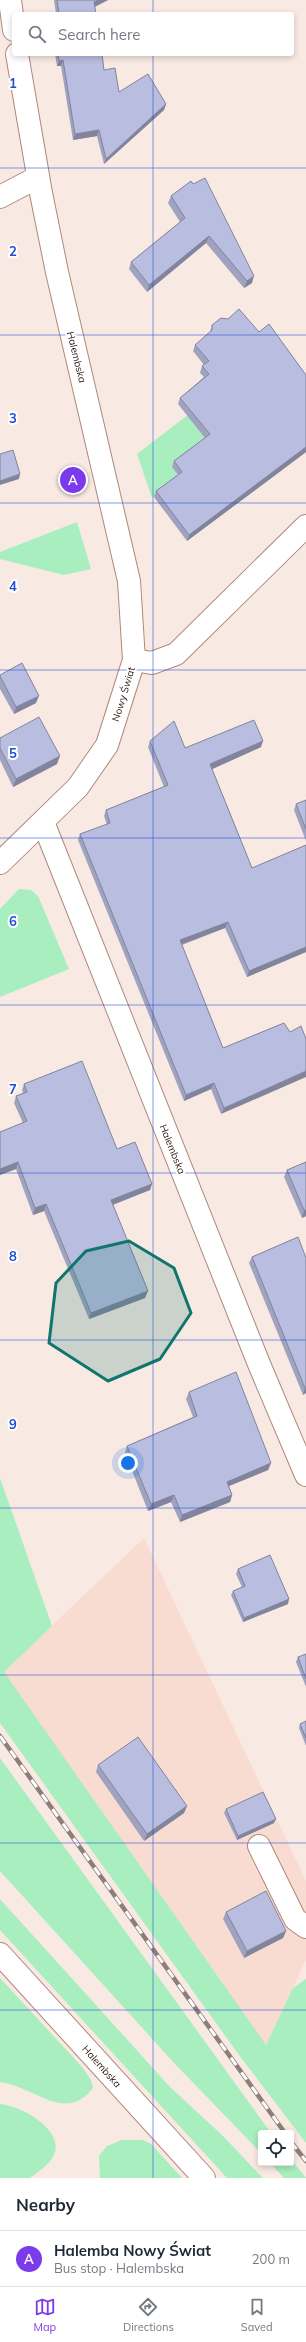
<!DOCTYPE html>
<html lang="en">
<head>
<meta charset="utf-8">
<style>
  body { margin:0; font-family:Mulish,sans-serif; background:#f6f6f7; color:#1f2937 }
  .controls { position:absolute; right:12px; bottom:12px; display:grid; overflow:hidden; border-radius:4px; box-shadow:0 2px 6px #0003 }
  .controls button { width:36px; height:36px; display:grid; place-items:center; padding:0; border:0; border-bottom:1px solid #e0e1e3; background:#fff; color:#1f2937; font:20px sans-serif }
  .you { position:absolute; left:128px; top:1463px; width:14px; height:14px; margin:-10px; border:3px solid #fff; border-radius:50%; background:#1a73e8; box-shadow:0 0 0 6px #1a73e833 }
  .badge { display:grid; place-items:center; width:26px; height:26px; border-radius:50%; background:#7c3aed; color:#fff; font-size:13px; font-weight:700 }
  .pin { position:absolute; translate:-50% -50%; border:2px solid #fff; box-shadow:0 1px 4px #0006 }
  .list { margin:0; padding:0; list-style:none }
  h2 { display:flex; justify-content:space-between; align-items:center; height:52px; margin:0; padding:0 16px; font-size:17px }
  h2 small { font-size:13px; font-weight:400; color:#747a83 }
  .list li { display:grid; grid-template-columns:26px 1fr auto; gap:12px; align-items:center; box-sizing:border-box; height:56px; padding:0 16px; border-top:1px solid #e0e1e3 }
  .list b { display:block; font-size:15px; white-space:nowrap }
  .list p { margin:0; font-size:13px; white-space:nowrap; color:#747a83 }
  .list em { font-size:13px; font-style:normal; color:#747a83 }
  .icon { flex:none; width:22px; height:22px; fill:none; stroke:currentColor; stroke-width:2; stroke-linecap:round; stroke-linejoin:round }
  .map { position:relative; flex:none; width:306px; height:2178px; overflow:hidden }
  .search { position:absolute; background:#fff; box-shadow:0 2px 6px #0003; left:12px; right:12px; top:12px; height:44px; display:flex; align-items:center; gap:10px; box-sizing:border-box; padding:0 14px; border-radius:4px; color:#747a83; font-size:15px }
  .sheet { height:108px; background:#fff }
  nav { display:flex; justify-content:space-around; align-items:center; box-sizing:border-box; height:56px; border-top:1px solid #e0e1e3; background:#fff; font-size:11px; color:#747a83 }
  nav a { display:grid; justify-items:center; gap:2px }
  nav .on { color:#7c3aed }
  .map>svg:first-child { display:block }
</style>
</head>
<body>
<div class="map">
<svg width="306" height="2178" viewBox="0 0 306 2178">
  <rect width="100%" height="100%" fill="#f9e9e3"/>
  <path fill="#f9dcd1" d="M144 1538 306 1881V1960L266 2046 3 1672Z"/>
  <g fill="#a8eebf">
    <path d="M193 411 212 438 172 467 180 478 152 498 137 454Z"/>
    <path d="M77 522 91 569 64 575 0 559V552Z"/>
    <path d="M19 889 31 890 38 896 69 969 0 997V909Z"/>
    <path d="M0 1478 52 1626 4 1672 266 2045 293 1988 306 1979V2143L239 2055 0 1723Z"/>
    <path d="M0 1758 271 2133H261V2153L175 2064 0 1871Z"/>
    <path d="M0 1899 170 2087 222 2135 263 2178H227L0 1930Z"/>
    <path d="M0 1978 83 2068 91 2080 93 2088C65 2124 34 2086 0 2082Z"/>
    <path d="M0 2104C28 2107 80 2140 43 2168 39 2171 33 2177 28 2178 20 2178 8 2178 0 2178Z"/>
    <path d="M122 2140H143L151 2144 182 2178H100L99 2156 107 2146Z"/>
    <path d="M291 2159 306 2178H284L270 2163H291Z"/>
  </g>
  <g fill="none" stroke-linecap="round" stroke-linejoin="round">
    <defs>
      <g id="minor">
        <path d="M10 0 14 30"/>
        <path d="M0 197 38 177"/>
        <path d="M134 660 152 663 176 654 306 526"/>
        <path d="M43 822 259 1364 306 1475"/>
        <path d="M0 863 78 787 107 745 134 660 129 581 57 272 41 193 17 54"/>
        <path d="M259 1846 295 1919 306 1927"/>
        <path d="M0 1954 204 2178"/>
      </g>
    </defs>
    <use href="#minor" stroke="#ad897a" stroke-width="24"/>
    <use href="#minor" stroke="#fff" stroke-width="22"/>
    <defs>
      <g id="rail">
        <path d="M0 1736 285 2133"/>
        <path d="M291 2142 306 2161"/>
      </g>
    </defs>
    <use href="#rail" stroke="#8d7e78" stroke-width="4.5"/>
    <use href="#rail" stroke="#fff" stroke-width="3" stroke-dasharray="9" stroke-linecap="butt"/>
  </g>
  <g fill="#9fa3c0">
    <path d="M54 0H108L95 7 56 14Z"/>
    <path d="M55 54H102L104 70 119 92 166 104 164 110 104 164 97 136 73 140 61 66H57Z"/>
    <path d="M191 181 252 283 244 288 206 243 147 292 129 269 131 262 180 222 168 203 171 196Z"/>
    <path d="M212 325 259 332 306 375V452L187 541 154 497 156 491 178 475 172 467 174 461 205 438 178 404 180 398 204 377 200 373 202 366 204 365 193 351 195 345 210 332Z"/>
    <path d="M0 675 36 703 14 714 0 689Z"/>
    <path d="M0 738 57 764 13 787 0 760Z"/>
    <path d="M150 741 185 748 261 747 212 769 252 868 306 845V952L247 977 225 928 182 945 223 1048 284 1023 221 1114 211 1089 184 1101 78 840 80 834 107 825 104 816 106 810 164 787 148 747Z"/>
    <path d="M306 800V841L294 810 296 804Z"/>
    <path d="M24 1084 117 1149 152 1184 150 1190 113 1205 145 1298 89 1319 44 1211 33 1215 16 1169 0 1175V1132L23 1123 14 1103 16 1096 23 1093 22 1090Z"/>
    <path d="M306 1162V1216L302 1218 284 1177 287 1170Z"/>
    <path d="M298 1237 306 1393 303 1395 249 1263 252 1257Z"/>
    <path d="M189 1392 271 1463 268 1470 229 1486 232 1495 230 1502 180 1522 171 1502 148 1511 125 1453 127 1446 193 1417 186 1399Z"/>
    <path d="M238 1569 288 1604 243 1622 231 1595 233 1591 242 1587 236 1574Z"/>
    <path d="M306 1654V1687L296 1662 298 1657Z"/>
    <path d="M306 1721V1746L299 1728 300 1724Z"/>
    <path d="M98 1765 187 1806 184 1813 144 1841 96 1772Z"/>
    <path d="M226 1809 274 1823 237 1840 224 1813Z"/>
    <path d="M226 1912 286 1931 283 1938 244 1958 223 1919Z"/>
  </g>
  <g fill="#82849c">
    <path d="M99 0H108L92 8 94 2Z"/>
    <path d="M63 60 61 66H57L59 61Z"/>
    <path d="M166 104 164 110 104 164 106 159Z"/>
    <path d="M99 130 97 136 73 140 75 134Z"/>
    <path d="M209 236 206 243 147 292 149 285Z"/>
    <path d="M254 276 252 283 244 288 247 281Z"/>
    <path d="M306 447V452L187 541 189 535Z"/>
    <path d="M20 474 19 479 0 485V481Z"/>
    <path d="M39 696 36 703 14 714 16 707Z"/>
    <path d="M263 741 261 747 208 771 210 764Z"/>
    <path d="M60 756 57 764 13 787 16 779Z"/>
    <path d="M228 922 225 928 177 946 180 940Z"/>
    <path d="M306 947V952L247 977 249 971Z"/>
    <path d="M306 1071V1077L221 1114 224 1108Z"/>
    <path d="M214 1083 211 1089 184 1101 186 1095Z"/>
    <path d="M18 1162 16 1169 0 1175V1169Z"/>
    <path d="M152 1184 150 1190 109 1206 111 1200Z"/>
    <path d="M46 1204 44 1211 33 1215 35 1208Z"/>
    <path d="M304 1210H306V1216L302 1218Z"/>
    <path d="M148 1291 145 1298 89 1319 91 1313Z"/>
    <path d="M305 1388H306V1393L303 1395Z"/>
    <path d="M271 1463 268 1470 224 1488 227 1482Z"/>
    <path d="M174 1495 171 1502 148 1511 151 1504Z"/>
    <path d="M232 1495 230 1502 180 1522 182 1515Z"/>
    <path d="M289 1599 288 1604 243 1622 244 1618Z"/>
    <path d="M187 1806 184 1813 144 1841 147 1834Z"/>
    <path d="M276 1819 274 1823 237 1840 238 1836Z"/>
    <path d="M286 1931 283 1938 244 1958 247 1951Z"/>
  </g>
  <g fill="#b9bddf" stroke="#82849c">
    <path d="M57 0H99L94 2 96 14H54L59 13Z"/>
    <path d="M58 54H102L104 70 115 68 119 92 148 74 166 104 106 159 99 130 75 134 63 60 59 61Z"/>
    <path d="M205 178 254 276 247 281 209 236 149 285 131 262 185 218 171 196 191 181 193 184Z"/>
    <path d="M239 309 259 332 269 324 306 375V447L189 535 156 491 182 472 174 461 210 434 180 398 209 374 202 366 209 361 195 345 212 330V325L221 318 228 319Z"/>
    <path d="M13 450 20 474 0 481V454Z"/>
    <path d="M22 663 39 696 16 707 0 676V675Z"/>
    <path d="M39 717 60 756 16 779 0 748V738Z"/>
    <path d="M254 720 263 741 210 764 252 868 306 845V947L249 971 228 922 180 940 223 1048 284 1023 290 1032 301 1026 306 1039V1071L224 1108 214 1083 186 1095 80 834 110 823 106 810 168 785 150 741 174 721 185 748Z"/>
    <path d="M306 800V829L296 804Z"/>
    <path d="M82 1061 117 1149 135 1142 152 1184 111 1200 148 1291 91 1313 46 1204 35 1208 18 1162 0 1169V1132L27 1121 16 1096 27 1092 24 1084Z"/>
    <path d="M306 1162V1210H304L287 1170Z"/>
    <path d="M298 1237 306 1258V1388H305L252 1257Z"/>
    <path d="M236 1372 271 1463 227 1482 232 1495 182 1515 174 1495 151 1504 127 1446 197 1416 189 1392Z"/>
    <path d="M270 1555 289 1599 244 1618 233 1591 245 1586 238 1569Z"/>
    <path d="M306 1654V1679L298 1657Z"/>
    <path d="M306 1721V1738L300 1724Z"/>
    <path d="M138 1737 187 1806 147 1834 98 1765Z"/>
    <path d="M263 1792 276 1819 238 1836 226 1809Z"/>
    <path d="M266 1891 286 1931 247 1951 226 1912Z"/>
  </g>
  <path fill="#0f766e" fill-opacity="0.2" stroke="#0f766e" stroke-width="3" stroke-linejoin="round" d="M129 1241 174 1268 191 1313 160 1359 108 1381 49 1343 56 1283 86 1251Z"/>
  <path fill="none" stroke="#1d4ed8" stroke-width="1" stroke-opacity="0.55" d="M153 0V14M153 54V2178M0 168H306M0 335H306M0 503H306M0 670H306M0 838H306M0 1005H306M0 1173H306M0 1340H306M0 1508H306M0 1675H306M0 1843H306M0 2010H306"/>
  <g text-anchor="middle" stroke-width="4" stroke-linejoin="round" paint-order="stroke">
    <g font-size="10" fill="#251711" stroke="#fff">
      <text transform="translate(77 357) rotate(76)" y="4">Halembska</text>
      <text transform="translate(123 694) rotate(-73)" y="4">Nowy Świat</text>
      <text transform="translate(173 1149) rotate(68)" y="4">Halembska</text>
      <text transform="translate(102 2066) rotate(48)" y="4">Halembska</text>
    </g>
  </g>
  <g font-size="13" text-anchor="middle" font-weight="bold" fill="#1d4ed8" stroke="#fff" stroke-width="4" stroke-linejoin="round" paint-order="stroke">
    <text x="13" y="88">1</text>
    <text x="13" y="256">2</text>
    <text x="13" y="423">3</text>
    <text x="13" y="591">4</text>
    <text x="13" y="758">5</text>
    <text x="13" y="926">6</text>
    <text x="13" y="1094">7</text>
    <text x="13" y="1261">8</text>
    <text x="13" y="1429">9</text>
  </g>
</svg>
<div class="controls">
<button><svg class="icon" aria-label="locate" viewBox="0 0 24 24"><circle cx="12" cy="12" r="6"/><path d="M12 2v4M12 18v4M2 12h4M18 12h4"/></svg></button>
</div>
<div class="you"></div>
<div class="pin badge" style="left:73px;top:480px">A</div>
<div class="search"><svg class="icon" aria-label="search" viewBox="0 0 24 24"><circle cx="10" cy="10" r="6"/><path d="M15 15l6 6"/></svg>Search here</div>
</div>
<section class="sheet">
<h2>Nearby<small></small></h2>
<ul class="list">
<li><span class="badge">A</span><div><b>Halemba Nowy Świat</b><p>Bus stop · Halembska</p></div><em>200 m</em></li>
</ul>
</section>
<nav>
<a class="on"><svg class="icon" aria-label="map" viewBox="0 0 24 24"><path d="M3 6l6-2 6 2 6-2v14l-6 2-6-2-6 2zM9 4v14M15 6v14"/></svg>Map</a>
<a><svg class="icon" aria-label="directions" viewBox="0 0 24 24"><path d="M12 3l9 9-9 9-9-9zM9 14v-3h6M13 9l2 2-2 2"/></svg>Directions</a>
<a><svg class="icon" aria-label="saved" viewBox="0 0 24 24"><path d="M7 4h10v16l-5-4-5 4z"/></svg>Saved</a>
</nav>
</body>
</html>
